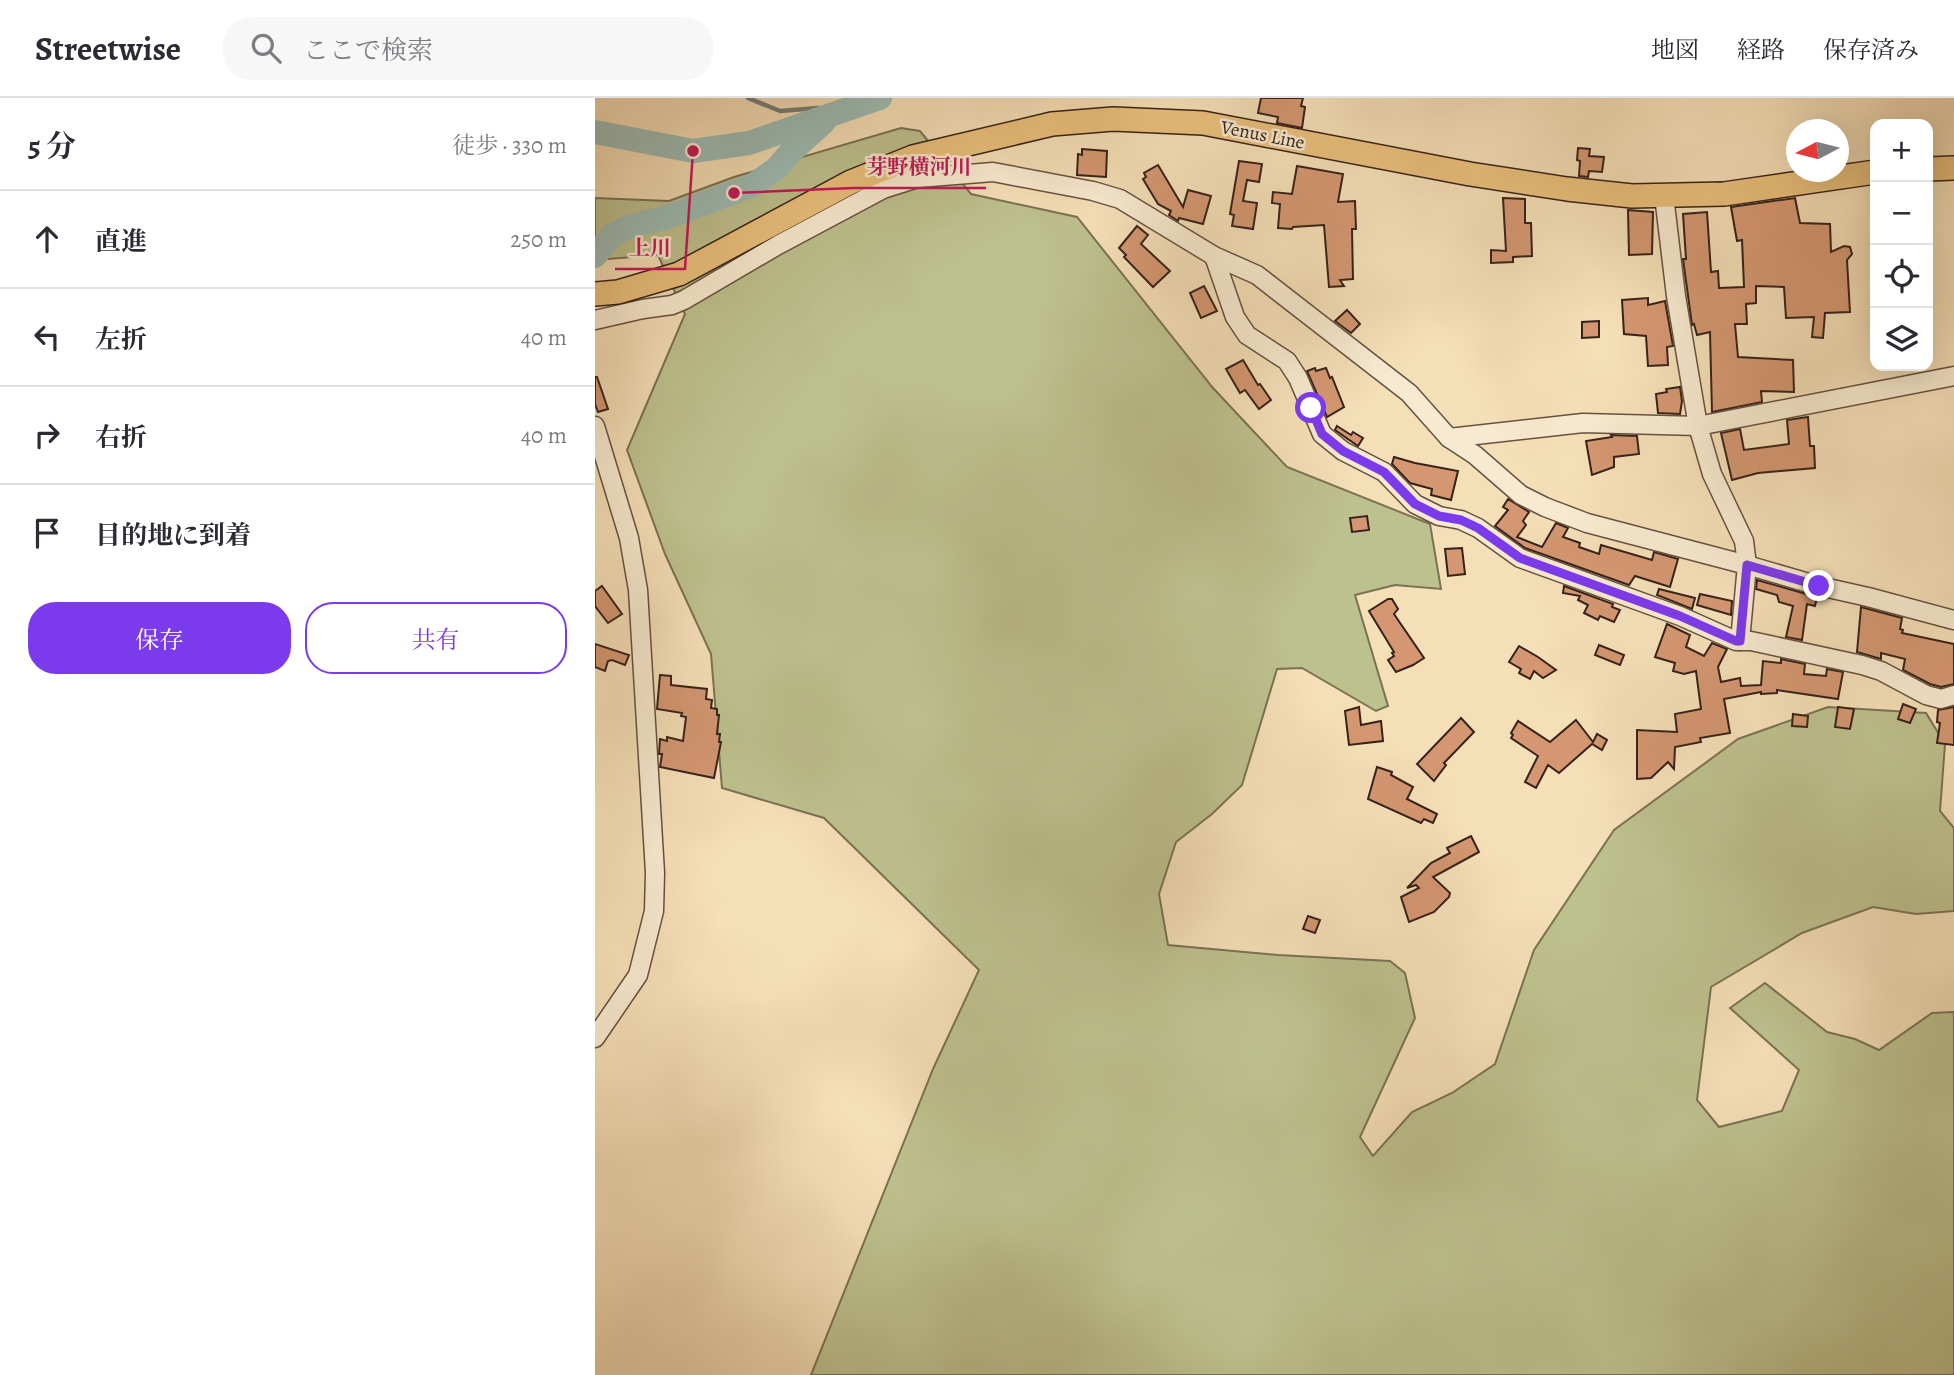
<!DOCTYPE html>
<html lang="ja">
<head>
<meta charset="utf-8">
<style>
  body { margin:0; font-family:Alegreya,"Noto Serif JP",serif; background:#f7f7f7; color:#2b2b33 }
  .controls { position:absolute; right:21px; top:21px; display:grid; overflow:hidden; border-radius:14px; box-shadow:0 7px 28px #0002 }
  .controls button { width:63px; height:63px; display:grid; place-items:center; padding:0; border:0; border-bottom:2px solid #e1e1e2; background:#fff; color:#2b2b33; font:35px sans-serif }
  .compass { position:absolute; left:1191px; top:21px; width:63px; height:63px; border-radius:50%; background:#fff; box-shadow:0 7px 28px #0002; rotate:263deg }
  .stop { position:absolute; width:21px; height:21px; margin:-16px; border:5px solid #7c3aed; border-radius:50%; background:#fff }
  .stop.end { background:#7c3aed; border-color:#fff; box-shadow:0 2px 7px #0008 }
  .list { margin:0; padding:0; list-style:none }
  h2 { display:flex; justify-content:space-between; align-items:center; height:91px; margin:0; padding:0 28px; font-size:30px }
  h2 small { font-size:23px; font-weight:400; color:#7c7c81 }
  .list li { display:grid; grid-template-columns:46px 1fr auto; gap:21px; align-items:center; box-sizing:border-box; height:98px; padding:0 28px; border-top:2px solid #e1e1e2 }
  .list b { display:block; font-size:26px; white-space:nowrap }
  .list em { font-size:23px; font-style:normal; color:#7c7c81 }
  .actions { display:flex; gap:14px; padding:21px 28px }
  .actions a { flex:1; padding:16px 0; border:2px solid #7c3aed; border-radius:28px; text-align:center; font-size:24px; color:#7c3aed }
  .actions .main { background:#7c3aed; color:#fff }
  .icon { flex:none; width:38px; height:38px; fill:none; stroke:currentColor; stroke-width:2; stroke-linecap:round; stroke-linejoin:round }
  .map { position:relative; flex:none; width:1359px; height:1277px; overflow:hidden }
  header { display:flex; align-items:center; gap:42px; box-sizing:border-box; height:98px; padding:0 35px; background:#fff; border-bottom:2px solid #e1e1e2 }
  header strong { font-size:33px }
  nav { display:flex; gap:38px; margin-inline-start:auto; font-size:24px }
  .search { width:490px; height:63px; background:#f7f7f7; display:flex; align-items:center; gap:18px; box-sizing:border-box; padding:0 24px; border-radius:28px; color:#7c7c81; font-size:26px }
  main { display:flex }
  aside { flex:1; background:#fff }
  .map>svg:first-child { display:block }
</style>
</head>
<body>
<header>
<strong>Streetwise</strong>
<div class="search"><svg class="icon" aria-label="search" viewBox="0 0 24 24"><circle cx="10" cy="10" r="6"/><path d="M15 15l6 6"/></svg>ここで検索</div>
<nav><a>地図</a><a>経路</a><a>保存済み</a></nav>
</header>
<main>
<aside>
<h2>5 分<small>徒歩 · 330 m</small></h2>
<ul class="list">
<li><svg class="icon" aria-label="ahead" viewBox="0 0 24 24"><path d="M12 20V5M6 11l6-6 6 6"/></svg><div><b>直進</b></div><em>250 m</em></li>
<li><svg class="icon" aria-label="left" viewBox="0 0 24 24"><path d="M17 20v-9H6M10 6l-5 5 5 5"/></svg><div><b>左折</b></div><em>40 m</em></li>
<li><svg class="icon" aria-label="right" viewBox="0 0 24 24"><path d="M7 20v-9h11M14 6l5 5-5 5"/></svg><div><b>右折</b></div><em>40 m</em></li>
<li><svg class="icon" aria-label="arrive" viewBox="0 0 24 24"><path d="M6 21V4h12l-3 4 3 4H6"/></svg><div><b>目的地に到着</b></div></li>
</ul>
<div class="actions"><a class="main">保存</a><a>共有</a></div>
</aside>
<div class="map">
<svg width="1359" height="1277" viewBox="0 0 1359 1277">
  <rect width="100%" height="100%" fill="#f5dfb7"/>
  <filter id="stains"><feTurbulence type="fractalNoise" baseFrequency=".00286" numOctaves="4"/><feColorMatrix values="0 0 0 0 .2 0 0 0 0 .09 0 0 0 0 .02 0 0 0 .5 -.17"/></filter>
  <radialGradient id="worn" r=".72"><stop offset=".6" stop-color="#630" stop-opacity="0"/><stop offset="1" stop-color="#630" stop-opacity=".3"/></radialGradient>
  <path fill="#bdc18e" stroke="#7a7254" stroke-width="2" d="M306 30 325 33 376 96 482 119 618 290 692 369 835 426 846 491 800 487 760 497 793 608 781 613 707 570 682 571 647 687 617 716 581 744 564 796 573 847 683 857 795 863 810 875 820 920 765 1039 778 1058 817 1014 857 995 900 966 939 852 1019 732 1143 641 1233 609 1331 615 1350 646 1345 713 1359 730V813L1321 816 1278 809 1207 835 1116 889 1102 1002 1124 1029 1187 1013 1204 972 1135 910 1170 885 1232 934 1260 941 1284 952 1337 915 1359 914V1277H216L338 971 384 872 229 720 127 690 116 556 70 456 32 352 90 216 63 157 13 161 0 153V100L74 103 139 79Z"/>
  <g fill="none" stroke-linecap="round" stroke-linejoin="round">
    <path stroke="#747e77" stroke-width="4.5" d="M153 0 185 13 223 10 238 16"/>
    <g stroke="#9dbcb5" stroke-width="24">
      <path d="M0 34 98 53 154 45 285 0"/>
      <path d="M0 158 17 137 35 128 70 120 158 87 181 71 195 55 229 24"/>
    </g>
  </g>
  <g fill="#d49771" stroke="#36221a" stroke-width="2">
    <path d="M666 0H708L706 8 710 9 707 30 682 25 683 19 663 15Z"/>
    <path d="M983 50 995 51 994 58 1009 59 1007 74 994 73 993 79 984 78 985 63 982 62Z"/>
    <path d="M487 51 512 53 511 79 482 77 483 56 487 57Z"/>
    <path d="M644 63 667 66 664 84 652 82 648 103 662 105 658 131 637 128 639 117 635 116Z"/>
    <path d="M563 67 588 109 593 92 616 98 608 126 584 120 583 123 574 117 576 113 563 106 548 81 551 79 549 75Z"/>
    <path d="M702 68 748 76 743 104 760 103 761 131H757L758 181 745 182 749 188 734 189 729 127 698 129 697 131 683 130 685 106 677 105 678 94 697 96Z"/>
    <path d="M908 100 930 101V125H936L937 158 918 159V164L896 165V152L911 153Z"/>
    <path d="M1200 100 1205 125 1235 126 1236 154 1249 148 1255 149 1257 156 1252 162 1255 214 1230 215 1228 240 1217 239 1219 219 1191 220 1189 189 1161 188V205L1151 206 1152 226H1140L1143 259 1198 262 1199 294 1166 293 1167 304 1117 314 1115 234 1102 237 1099 226 1097 227 1088 161H1091L1088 116 1112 114 1116 174 1123 173 1124 190 1149 189 1147 142 1142 143 1136 109Z"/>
    <path d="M1033 112 1058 114 1057 156 1034 157Z"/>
    <path d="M542 128 553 137 546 146 575 173 558 189 529 159 531 157 524 150Z"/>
    <path d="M609 188 622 213 606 220 595 195Z"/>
    <path d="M1053 200V207L1070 203 1078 248 1072 249 1073 267 1053 268 1051 238 1029 236 1027 202Z"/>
    <path d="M752 212 765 226 756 235 740 223Z"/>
    <path d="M1004 223V239L987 240V224Z"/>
    <path d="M648 262 663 287 665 286 676 302 664 311 650 292 645 295 631 271Z"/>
    <path d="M720 270 721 273 731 270 735 280 737 279 749 309 732 319 712 273Z"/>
    <path d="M0 279H2L13 311 3 314 0 306Z"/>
    <path d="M1085 289 1087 303 1085 316 1063 315 1061 296 1072 294 1071 291Z"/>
    <path d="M1213 319 1215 348H1219L1220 370 1163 375 1137 382 1126 335 1145 331 1149 352 1194 346 1192 322Z"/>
    <path d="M742 328 756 337 758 334 768 340 763 348 740 332Z"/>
    <path d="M1016 337 1042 338 1044 356 1019 359V369L997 377 991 343 1017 339Z"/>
    <path d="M799 359 820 365 863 373 856 402 836 397 837 391 815 385 797 366Z"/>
    <path d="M913 401 934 414 928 423 931 427 922 439 947 449 961 425 973 430 968 439 985 445 984 449 1004 456 1006 447 1057 462 1059 454 1083 461 1075 489 1040 478 1034 487 930 450 900 428 913 412 908 409Z"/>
    <path d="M772 418 774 432 757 434 755 420Z"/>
    <path d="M867 450 870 476 853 478 850 451Z"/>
    <path d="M1162 482 1222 499 1220 508 1212 506 1207 542 1191 539 1198 508 1184 504 1182 497 1161 491Z"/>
    <path d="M7 488 27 516 13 525 0 508V493Z"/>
    <path d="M969 488 1018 506 1017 509 1025 512 1019 524 1005 518 1003 522 989 515 993 507 983 502 985 498 968 495Z"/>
    <path d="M1064 491 1100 500 1097 511 1062 497Z"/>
    <path d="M1105 496 1137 503 1136 517 1102 507Z"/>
    <path d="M793 501H797L803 511 799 516 829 560 818 567 801 574 793 562 799 558 797 555 799 554 774 513Z"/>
    <path d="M1266 509 1307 520 1305 531 1308 532 1307 535 1359 546V586L1346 589 1335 586 1308 572 1310 561 1286 555V561L1262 554Z"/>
    <path d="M1072 526 1095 537 1091 549 1109 558 1117 545 1132 551 1123 569 1126 584 1145 580 1146 588 1166 587 1168 563 1186 565V561L1210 566 1209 576 1231 578 1232 571 1248 574 1243 601 1182 592V595L1166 596V594L1129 601 1135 635 1105 640 1106 644 1080 649 1079 671 1073 664 1056 680 1042 681V632L1082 634 1080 616 1106 611 1101 573 1089 576 1078 573 1080 565 1060 559Z"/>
    <path d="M0 546 34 557 30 567 17 562 13 563 10 573 0 569Z"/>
    <path d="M1004 547 1029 557 1025 567 1000 557Z"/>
    <path d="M924 548 943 559 961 572 948 580 939 573 935 581 924 575 926 571 914 564Z"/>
    <path d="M65 577 76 578V587L112 591 111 601 117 602 116 610 122 611V617H124L122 636H125L124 644H126L119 680 65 669 67 656H64L65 641 72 643V639L88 643 91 619 86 618 87 615 62 611Z"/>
    <path d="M1308 606 1321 611 1315 625 1303 621Z"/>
    <path d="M764 609 766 627 786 623 788 643 754 647 750 613Z"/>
    <path d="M1243 609 1259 611 1255 631 1240 629Z"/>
    <path d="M1359 609V647L1342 645 1345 625 1342 624 1343 612Z"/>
    <path d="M1198 616 1213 618 1212 629 1197 628Z"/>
    <path d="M866 620 879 634 849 665 851 667 839 683 822 666Z"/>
    <path d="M981 622 998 644 1002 636 1012 642 1007 652 997 646 964 675 953 667 941 690 930 684 943 658 916 640 918 637 916 635 923 623 955 644Z"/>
    <path d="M782 669 797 674 796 677 818 689 812 701 842 716 838 725 829 721 826 725 773 701Z"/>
    <path d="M876 738 884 754 838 779 855 795 854 799 839 814 814 824 806 799 824 790 821 787 812 790 836 765 855 755 852 750Z"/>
    <path d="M713 818 725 822 720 835 708 831Z"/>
  </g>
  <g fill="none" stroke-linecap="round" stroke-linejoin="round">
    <defs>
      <g id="minor">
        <path d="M1069 98 1081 198 1103 328 1117 376 1149 443 1152 467 1145 543"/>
        <path d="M619 158 640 219 652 237 692 263 703 280 727 336 748 353 789 374 820 406 844 418 866 422 883 430 925 460 1085 518 1141 543H1156L1267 567 1286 573 1331 597 1346 601 1359 597"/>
        <path d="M0 222 48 211 77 207 89 202 183 147 288 91 323 80 398 74 498 93 525 101 619 158 662 177 814 295 854 340 880 357 926 397 950 409 992 425 1152 467 1224 488 1273 499 1359 522"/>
        <path d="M0 328 34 440 43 492 60 775 59 813 43 877 0 940"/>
        <path d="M854 340 988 325 1103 328 1359 278"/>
      </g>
      <g id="major">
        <path d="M1333 71 1359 70"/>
        <path d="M0 196 23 194 84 176 256 84 318 59 457 26 518 21 608 25 875 76 972 91 1037 98 1129 96 1280 74"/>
      </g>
    </defs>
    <use href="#minor" stroke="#665141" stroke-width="21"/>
    <use href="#major" stroke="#36221a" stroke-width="26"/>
    <use href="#minor" stroke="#f8ead0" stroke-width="18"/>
    <use href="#major" stroke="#eac07c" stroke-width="23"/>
  </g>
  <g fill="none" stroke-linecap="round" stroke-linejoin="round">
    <path stroke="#7c3aed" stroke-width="9" d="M716 310 727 336 748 353 789 374 820 406 844 418 866 422 883 430 925 460 1085 518 1141 543H1145L1152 467 1224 488"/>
  </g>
  <g text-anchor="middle" stroke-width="5" stroke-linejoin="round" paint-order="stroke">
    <g font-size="19" fill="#36221a" stroke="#f8ead0">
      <text transform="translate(668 36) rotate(11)" y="7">Venus Line</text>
    </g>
  </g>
  <path fill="none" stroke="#c2185b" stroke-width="2.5" d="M139 95L258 90H391M98 53L90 171H20"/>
  <g fill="#c2185b" stroke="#f8ead0" stroke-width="2.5">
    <circle cx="139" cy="95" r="7"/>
    <circle cx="98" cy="53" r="7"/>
  </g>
  <g font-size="21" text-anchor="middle" font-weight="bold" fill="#c2185b" stroke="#f8ead0" stroke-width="5" stroke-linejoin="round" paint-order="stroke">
    <text x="324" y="76">芽野横河川</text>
    <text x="55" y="157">上川</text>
  </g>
  <rect width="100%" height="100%" filter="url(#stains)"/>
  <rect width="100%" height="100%" fill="url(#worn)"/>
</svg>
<div class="controls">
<button>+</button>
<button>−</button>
<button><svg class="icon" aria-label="locate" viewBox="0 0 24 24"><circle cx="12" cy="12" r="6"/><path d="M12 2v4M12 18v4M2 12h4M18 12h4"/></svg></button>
<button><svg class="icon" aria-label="layers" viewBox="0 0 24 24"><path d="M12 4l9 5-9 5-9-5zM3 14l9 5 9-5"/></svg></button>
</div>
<svg class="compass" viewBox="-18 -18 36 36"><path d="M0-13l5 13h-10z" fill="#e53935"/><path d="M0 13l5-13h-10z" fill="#7c7c81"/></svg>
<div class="stop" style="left:716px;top:310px"></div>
<div class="stop end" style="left:1224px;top:488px"></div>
</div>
</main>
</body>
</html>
